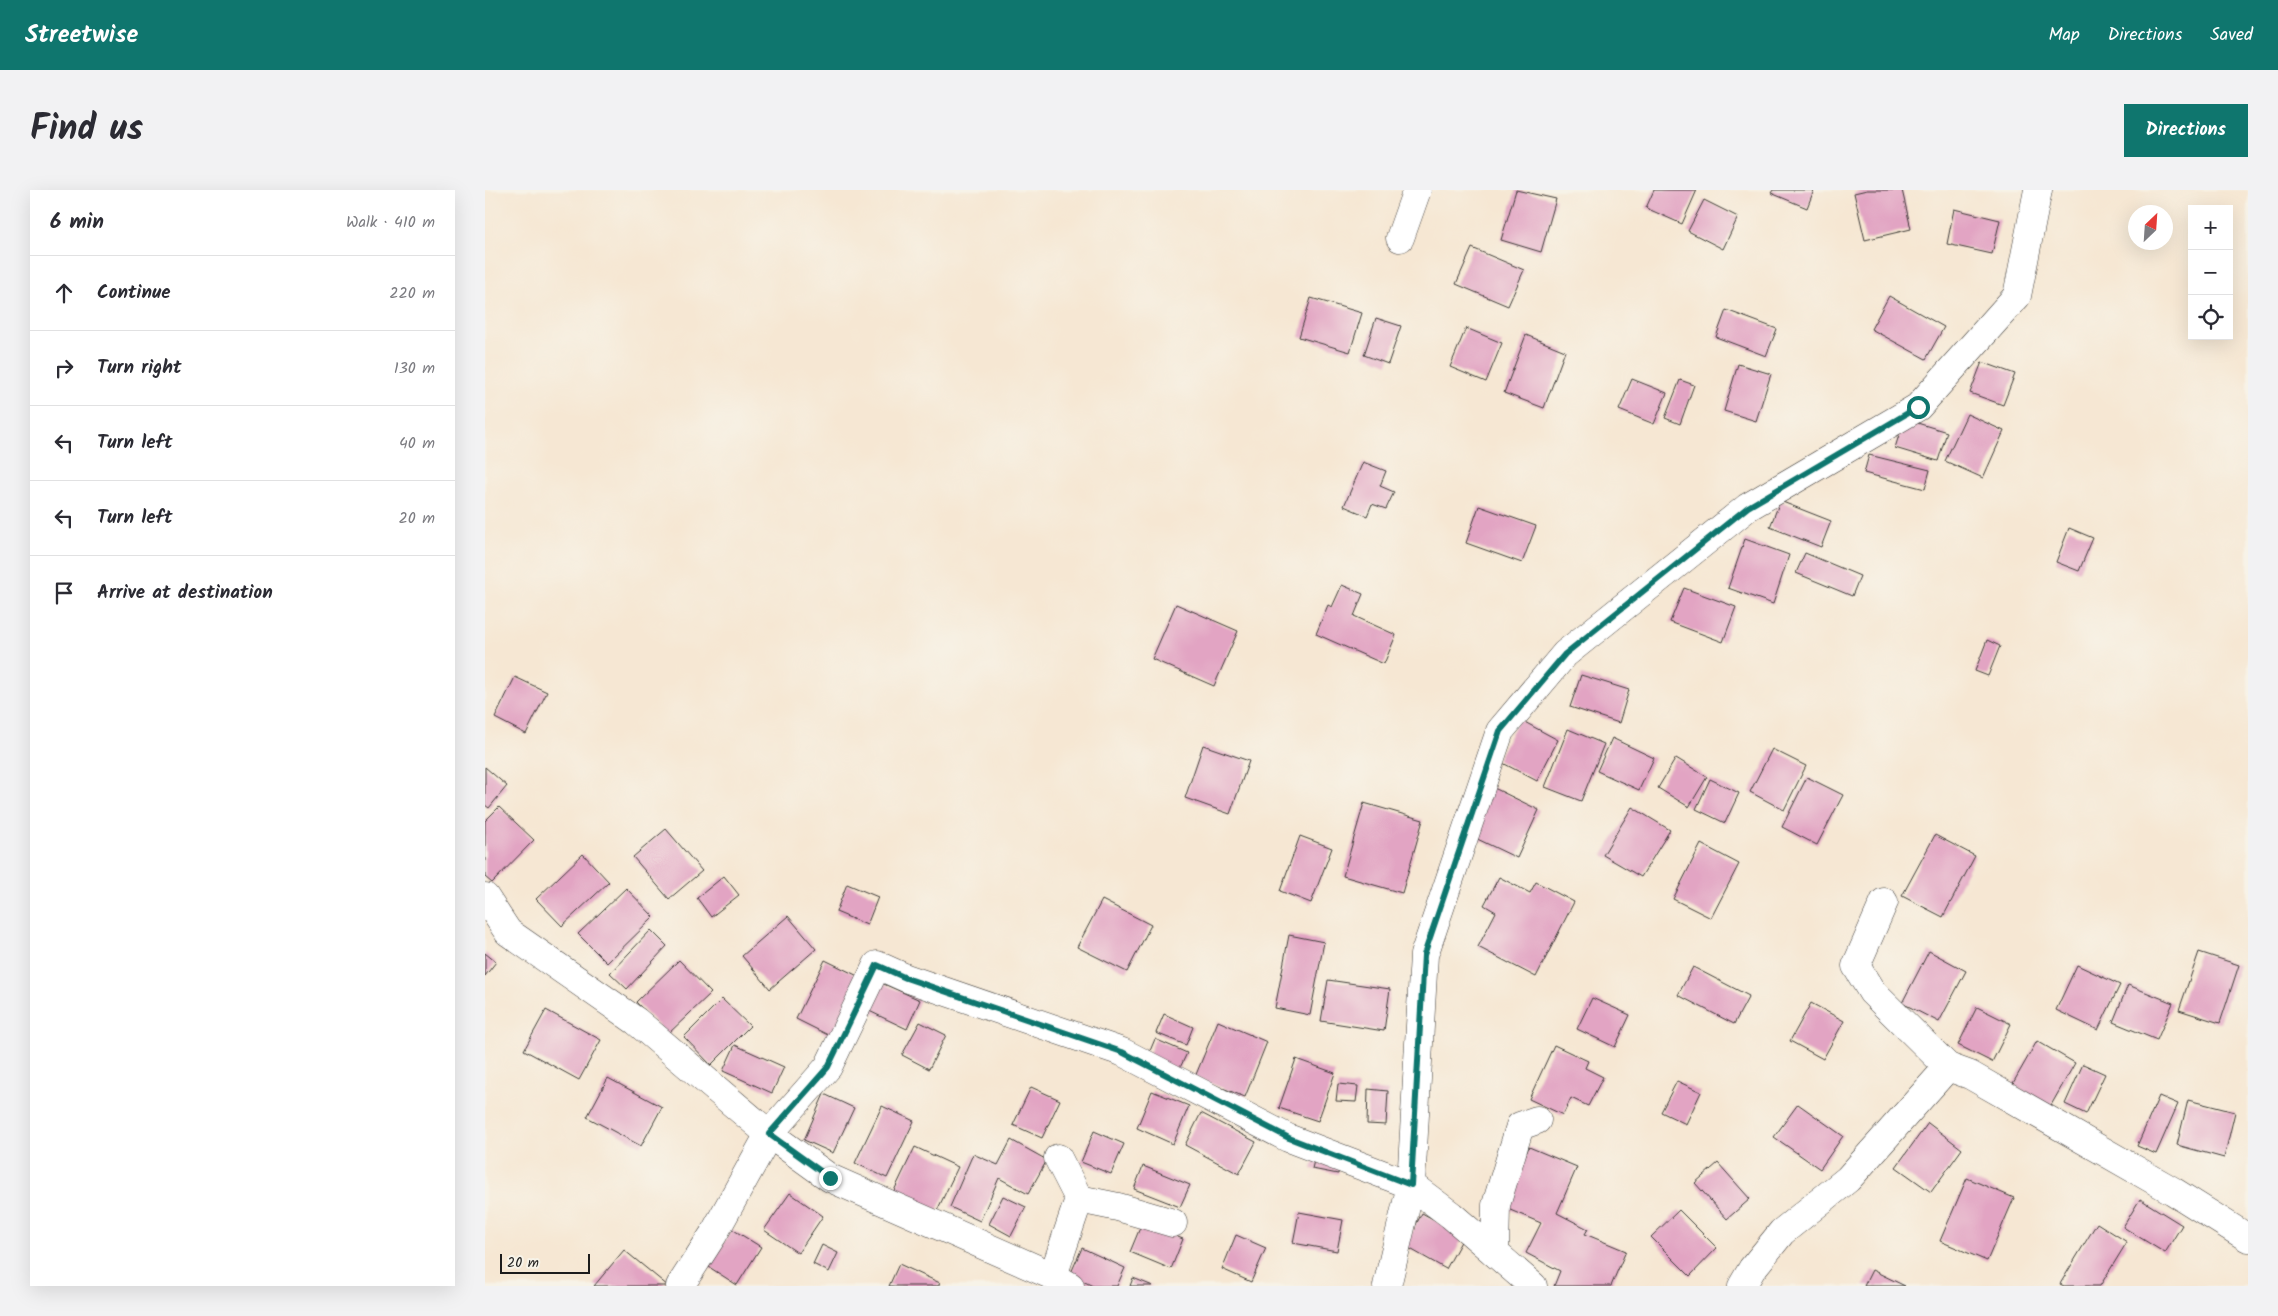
<!DOCTYPE html>
<html lang="en">
<head>
<meta charset="utf-8">
<style>
  body { margin:0; font-family:Kalam,sans-serif; background:#f2f2f3; color:#2b2b33 }
  .controls { position:absolute; right:15px; top:15px; display:grid; overflow:hidden; border-radius:0px; box-shadow:0 5px 20px #0002 }
  .controls button { width:45px; height:45px; display:grid; place-items:center; padding:0; border:0; border-bottom:1px solid #e1e1e2; background:#fff; color:#2b2b33; font:25px sans-serif }
  .compass { position:absolute; left:1643px; top:15px; width:45px; height:45px; border-radius:50%; background:#fff; box-shadow:0 5px 20px #0002; rotate:25deg }
  .scale { position:absolute; left:15px; bottom:12px; width:90px; box-sizing:border-box; padding-left:5px; border:2px solid #1c1c1c; border-top:0; font-size:14px; line-height:18px; white-space:nowrap; color:#1c1c1c; -webkit-text-stroke:4px #f7f3e8; paint-order:stroke }
  .stop { position:absolute; width:15px; height:15px; margin:-11px; border:4px solid #0f766e; border-radius:50%; background:#fff }
  .stop.end { background:#0f766e; border-color:#fff; box-shadow:0 1px 5px #0008 }
  .list { margin:0; padding:0; list-style:none }
  h2 { display:flex; justify-content:space-between; align-items:center; height:65px; margin:0; padding:0 20px; font-size:21px }
  h2 small { font-size:16px; font-weight:400; color:#7c7c81 }
  .list li { display:grid; grid-template-columns:32px 1fr auto; gap:15px; align-items:center; box-sizing:border-box; height:75px; padding:0 20px; border-top:1px solid #e1e1e2 }
  .list b { display:block; font-size:19px; white-space:nowrap }
  .list em { font-size:16px; font-style:normal; color:#7c7c81 }
  .icon { flex:none; width:28px; height:28px; fill:none; stroke:currentColor; stroke-width:2; stroke-linecap:round; stroke-linejoin:round }
  .map { position:relative; flex:none; width:1763px; height:1096px; overflow:hidden; border-radius:0px }
  header { display:flex; align-items:center; gap:30px; box-sizing:border-box; height:70px; padding:0 25px; background:#0f766e; color:#fff }
  header strong { font-size:24px }
  nav { display:flex; gap:28px; margin-inline-start:auto; font-size:18px }
  .intro { display:flex; align-items:center; justify-content:space-between; box-sizing:border-box; height:120px; padding:0 30px }
  h1 { margin:0; font-size:35px }
  .button { padding:12px 22px; border-radius:0px; background:#0f766e; color:#fff; font-size:18px; font-weight:700 }
  main { display:flex; gap:30px; padding:0 30px }
  aside { flex:1; background:#fff; border-radius:0px; box-shadow:0 5px 20px #0002 }
  .map>svg:first-child { display:block }
</style>
</head>
<body>
<header>
<strong>Streetwise</strong>
<nav><a>Map</a><a>Directions</a><a>Saved</a></nav>
</header>
<div class="intro"><h1>Find us</h1><a class="button">Directions</a></div>
<main>
<aside>
<h2>6 min<small>Walk · 410 m</small></h2>
<ul class="list">
<li><svg class="icon" aria-label="ahead" viewBox="0 0 24 24"><path d="M12 20V5M6 11l6-6 6 6"/></svg><div><b>Continue</b></div><em>220 m</em></li>
<li><svg class="icon" aria-label="right" viewBox="0 0 24 24"><path d="M7 20v-9h11M14 6l5 5-5 5"/></svg><div><b>Turn right</b></div><em>130 m</em></li>
<li><svg class="icon" aria-label="left" viewBox="0 0 24 24"><path d="M17 20v-9H6M10 6l-5 5 5 5"/></svg><div><b>Turn left</b></div><em>40 m</em></li>
<li><svg class="icon" aria-label="left" viewBox="0 0 24 24"><path d="M17 20v-9H6M10 6l-5 5 5 5"/></svg><div><b>Turn left</b></div><em>20 m</em></li>
<li><svg class="icon" aria-label="arrive" viewBox="0 0 24 24"><path d="M6 21V4h12l-3 4 3 4H6"/></svg><div><b>Arrive at destination</b></div></li>
</ul>
</aside>
<div class="map">
<svg width="1763" height="1096" viewBox="0 0 1763 1096">
  <rect width="100%" height="100%" fill="#f7f3e8"/>
  <filter id="ink" filterUnits="userSpaceOnUse"><feTurbulence type="fractalNoise" baseFrequency=".02" numOctaves="2"/><feDisplacementMap in="SourceGraphic" scale="10" xChannelSelector="R" yChannelSelector="G"/><feConvolveMatrix kernelMatrix="1 2 1 2 8 2 1 2 1" color-interpolation-filters="sRGB"/></filter>
  <filter id="wash" filterUnits="userSpaceOnUse"><feTurbulence type="fractalNoise" baseFrequency=".0096" numOctaves="4" result="noise"/><feDisplacementMap in="SourceGraphic" scale="20" xChannelSelector="R" yChannelSelector="G"/><feGaussianBlur stdDeviation="1.12" result="paint"/><feColorMatrix in="noise" values="0 0 0 0 0 0 0 0 0 0 0 0 0 0 0 0 0 1.4 0 .05"/><feComposite in="paint" operator="in"/></filter>
  <g filter="url(#wash)">
    <rect width="100%" height="100%" fill="#f6e7d3"/>
    <g id="blocks">
      <g fill="#e2a4c3">
        <path d="M1031 0 1071 9 1056 62 1016 50Z"/>
        <path d="M1169 0H1212L1197 34 1161 18Z"/>
        <path d="M1288 0H1329L1322 18 1286 3Z"/>
        <path d="M1382 0H1417L1426 39 1380 50 1369 3Z"/>
        <path d="M1219 10 1253 27 1238 59 1203 41Z"/>
        <path d="M1469 19 1515 30 1507 64 1462 54Z"/>
        <path d="M987 58 1039 80 1023 116 971 94Z"/>
        <path d="M1404 106 1459 137 1441 169 1386 139Z"/>
        <path d="M826 108 877 123 865 162 814 147Z"/>
        <path d="M1241 120 1292 139 1281 166 1231 147Z"/>
        <path d="M891 128 916 136 903 174 879 165Z"/>
        <path d="M981 138 1017 153 1001 192 965 177Z"/>
        <path d="M1041 145 1080 161 1059 218 1019 203Z"/>
        <path d="M1497 172 1530 184 1518 215 1485 203Z"/>
        <path d="M1253 174 1286 184 1271 231 1239 221Z"/>
        <path d="M1147 189 1182 203 1169 234 1134 220Z"/>
        <path d="M1195 190 1209 195 1195 234 1180 228Z"/>
        <path d="M1482 224 1519 241 1498 288 1460 271Z"/>
        <path d="M1419 229 1462 242 1453 271 1410 258Z"/>
        <path d="M1384 265 1445 280 1440 299 1379 283Z"/>
        <path d="M878 272 901 281 895 296 909 302 901 319 887 314 882 326 859 316Z"/>
        <path d="M1295 311 1346 331 1336 357 1285 337Z"/>
        <path d="M994 316 1051 336 1037 373 981 353Z"/>
        <path d="M1584 338 1608 348 1594 381 1571 372Z"/>
        <path d="M1260 349 1304 365 1288 414 1243 398Z"/>
        <path d="M1320 363 1375 386 1367 406 1311 383Z"/>
        <path d="M857 395 878 404 869 426 911 445 899 474 831 444 843 415 847 417Z"/>
        <path d="M1199 398 1251 417 1238 452 1185 432Z"/>
        <path d="M691 414 753 441 729 496 667 469Z"/>
        <path d="M1502 450 1515 456 1503 486 1490 481Z"/>
        <path d="M1096 485 1144 500 1134 533 1085 517Z"/>
        <path d="M30 487 62 502 41 544 10 528Z"/>
        <path d="M1034 529 1073 550 1052 591 1012 570Z"/>
        <path d="M1083 539 1119 554 1096 611 1060 597Z"/>
        <path d="M1127 548 1169 568 1154 600 1112 581Z"/>
        <path d="M718 555 764 571 745 624 700 608Z"/>
        <path d="M1287 559 1321 576 1299 620 1265 602Z"/>
        <path d="M1191 568 1222 587 1204 617 1173 598Z"/>
        <path d="M0 577 22 596 4 618 0 615Z"/>
        <path d="M1322 587 1358 605 1332 655 1297 637Z"/>
        <path d="M1225 589 1254 603 1240 633 1211 619Z"/>
        <path d="M1007 597 1054 620 1032 668 984 645Z"/>
        <path d="M879 613 938 630 917 703 858 686Z"/>
        <path d="M14 617 49 650 7 693 0 687V631Z"/>
        <path d="M1147 617 1185 640 1156 687 1118 665Z"/>
        <path d="M181 639 217 681 184 709 148 667Z"/>
        <path d="M1450 645 1490 666 1458 727 1417 706Z"/>
        <path d="M815 646 847 658 826 713 795 701Z"/>
        <path d="M1216 654 1254 674 1226 728 1188 709Z"/>
        <path d="M98 664 124 692 77 736 51 709Z"/>
        <path d="M239 686 254 705 226 727 212 708Z"/>
        <path d="M1014 687 1045 703 1051 692 1089 712 1051 787 993 757 1011 722 999 715Z"/>
        <path d="M362 694 393 707 382 735 351 722Z"/>
        <path d="M141 698 169 727 122 773 93 744Z"/>
        <path d="M617 710 666 735 642 782 592 757Z"/>
        <path d="M303 726 331 759 285 799 257 766Z"/>
        <path d="M166 740 182 756 142 799 125 783Z"/>
        <path d="M804 745 839 752 825 825 790 818Z"/>
        <path d="M1444 761 1481 781 1454 832 1417 813Z"/>
        <path d="M1714 762 1754 775 1735 833 1694 820Z"/>
        <path d="M0 763 11 772 0 786Z"/>
        <path d="M194 770 226 803 182 845 151 812Z"/>
        <path d="M340 770 377 788 347 847 311 829Z"/>
        <path d="M1592 775 1635 795 1613 840 1571 820Z"/>
        <path d="M1208 777 1264 806 1249 834 1193 805Z"/>
        <path d="M843 790 905 799 899 841 836 831Z"/>
        <path d="M392 791 435 810 422 839 380 819Z"/>
        <path d="M1643 795 1688 813 1672 850 1628 832Z"/>
        <path d="M1107 808 1145 825 1130 857 1092 839Z"/>
        <path d="M237 809 265 836 226 875 199 847Z"/>
        <path d="M1326 813 1359 831 1338 869 1305 851Z"/>
        <path d="M1492 817 1526 834 1507 872 1473 855Z"/>
        <path d="M61 820 116 850 94 890 39 860Z"/>
        <path d="M679 824 708 837 701 855 671 843Z"/>
        <path d="M733 831 782 852 760 907 710 887Z"/>
        <path d="M435 832 461 845 444 879 417 865Z"/>
        <path d="M670 849 702 863 693 882 662 868Z"/>
        <path d="M1552 851 1590 873 1565 917 1527 895Z"/>
        <path d="M250 855 299 877 287 903 238 881Z"/>
        <path d="M1069 855 1103 871 1100 878 1118 887 1103 916 1086 908 1078 925 1044 909Z"/>
        <path d="M811 869 850 883 833 931 794 918Z"/>
        <path d="M1598 874 1620 884 1601 924 1580 914Z"/>
        <path d="M123 888 177 917 156 956 102 927Z"/>
        <path d="M1192 891 1216 902 1201 934 1176 922Z"/>
        <path d="M853 894 873 896 871 912 851 911Z"/>
        <path d="M546 897 575 910 557 948 528 935Z"/>
        <path d="M883 899 903 901 901 935 882 934Z"/>
        <path d="M667 901 704 916 688 954 652 938Z"/>
        <path d="M339 904 369 918 348 963 319 950Z"/>
        <path d="M1674 906 1693 914 1671 964 1652 956Z"/>
        <path d="M1703 910 1750 922 1739 968 1692 955Z"/>
        <path d="M1313 914 1358 946 1335 979 1289 947Z"/>
        <path d="M397 916 429 931 402 988 370 973Z"/>
        <path d="M716 923 771 952 754 984 700 955Z"/>
        <path d="M1443 933 1477 959 1446 1002 1411 977Z"/>
        <path d="M609 941 639 954 626 984 596 972Z"/>
        <path d="M526 950 562 970 543 1004 514 988 495 1031 465 1017 488 964 513 975Z"/>
        <path d="M430 957 473 977 449 1027 406 1007Z"/>
        <path d="M1044 957 1092 977 1072 1023 1103 1039 1100 1044 1141 1061 1126 1096H1069L1075 1081 1041 1063 1056 1033 1018 1017Z"/>
        <path d="M829 970 855 975 853 984 827 979Z"/>
        <path d="M1233 973 1265 1009 1242 1029 1210 993Z"/>
        <path d="M658 976 705 995 695 1017 649 999Z"/>
        <path d="M1482 988 1529 1008 1502 1071 1455 1051Z"/>
        <path d="M305 1003 338 1026 313 1063 279 1040Z"/>
        <path d="M518 1006 541 1017 526 1046 504 1034Z"/>
        <path d="M1655 1009 1697 1035 1680 1063 1638 1037Z"/>
        <path d="M1194 1020 1232 1058 1205 1086 1166 1047Z"/>
        <path d="M814 1022 858 1030 852 1061 808 1053Z"/>
        <path d="M937 1023 979 1046 961 1079 920 1056Z"/>
        <path d="M657 1033 698 1049 686 1079 645 1062Z"/>
        <path d="M1612 1033 1642 1052 1615 1096H1579L1575 1094Z"/>
        <path d="M247 1039 276 1057 252 1095 224 1077Z"/>
        <path d="M751 1045 781 1058 766 1092 737 1079Z"/>
        <path d="M337 1055 353 1063 344 1082 328 1074Z"/>
        <path d="M597 1058 640 1078 632 1096H608L585 1085Z"/>
        <path d="M139 1060 183 1096H109Z"/>
        <path d="M414 1074 455 1093 453 1096H404Z"/>
        <path d="M1387 1080 1420 1096H1379Z"/>
        <path d="M648 1088 668 1096H645Z"/>
      </g>
    </g>
  </g>
  <g filter="url(#ink)">
    <use href="#blocks" fill-opacity="0" stroke="#3d3a37" stroke-width="1"/>
    <g fill="none" stroke-linecap="round" stroke-linejoin="round">
      <defs>
        <g id="street">
          <path d="M915 48 932 0"/>
          <path d="M0 707 23 742 151 831 284 944 343 877 392 775 421 788 637 862 803 948 926 995 902 1096"/>
          <path d="M1399 712 1371 776 1387 802 1463 877"/>
          <path d="M594 1009 633 1017 688 1033"/>
          <path d="M1010 1063 1011 1015 1035 936 1052 930"/>
          <path d="M568 1086 594 1009 573 968"/>
          <path d="M195 1096 228 1045 284 944 345 988 568 1086 585 1096"/>
          <path d="M1048 1096 966 1025 926 995 939 765 1015 541 1080 464 1263 317 1433 217 1532 106 1553 0"/>
          <path d="M1257 1096 1267 1079 1297 1042 1363 989 1463 877 1485 885 1688 1001 1763 1048"/>
        </g>
      </defs>
      <use href="#street" stroke="#3d3a37" stroke-width="29"/>
      <use href="#street" stroke="#fff" stroke-width="28"/>
    </g>
  </g>
  <g fill="none" stroke-linecap="round" stroke-linejoin="round" filter="url(#ink)">
    <path stroke="#0f766e" stroke-width="6" d="M345 988 284 944 343 877 392 775 421 788 637 862 804 948 926 995 939 765 1015 541 1080 464 1263 317 1433 217"/>
  </g>
</svg>
<div class="controls">
<button>+</button>
<button>−</button>
<button><svg class="icon" aria-label="locate" viewBox="0 0 24 24"><circle cx="12" cy="12" r="6"/><path d="M12 2v4M12 18v4M2 12h4M18 12h4"/></svg></button>
</div>
<svg class="compass" viewBox="-18 -18 36 36"><path d="M0-13l5 13h-10z" fill="#e53935"/><path d="M0 13l5-13h-10z" fill="#7c7c81"/></svg>
<div class="scale">20 m</div>
<div class="stop" style="left:1433px;top:217px"></div>
<div class="stop end" style="left:345px;top:988px"></div>
</div>
</main>
</body>
</html>
